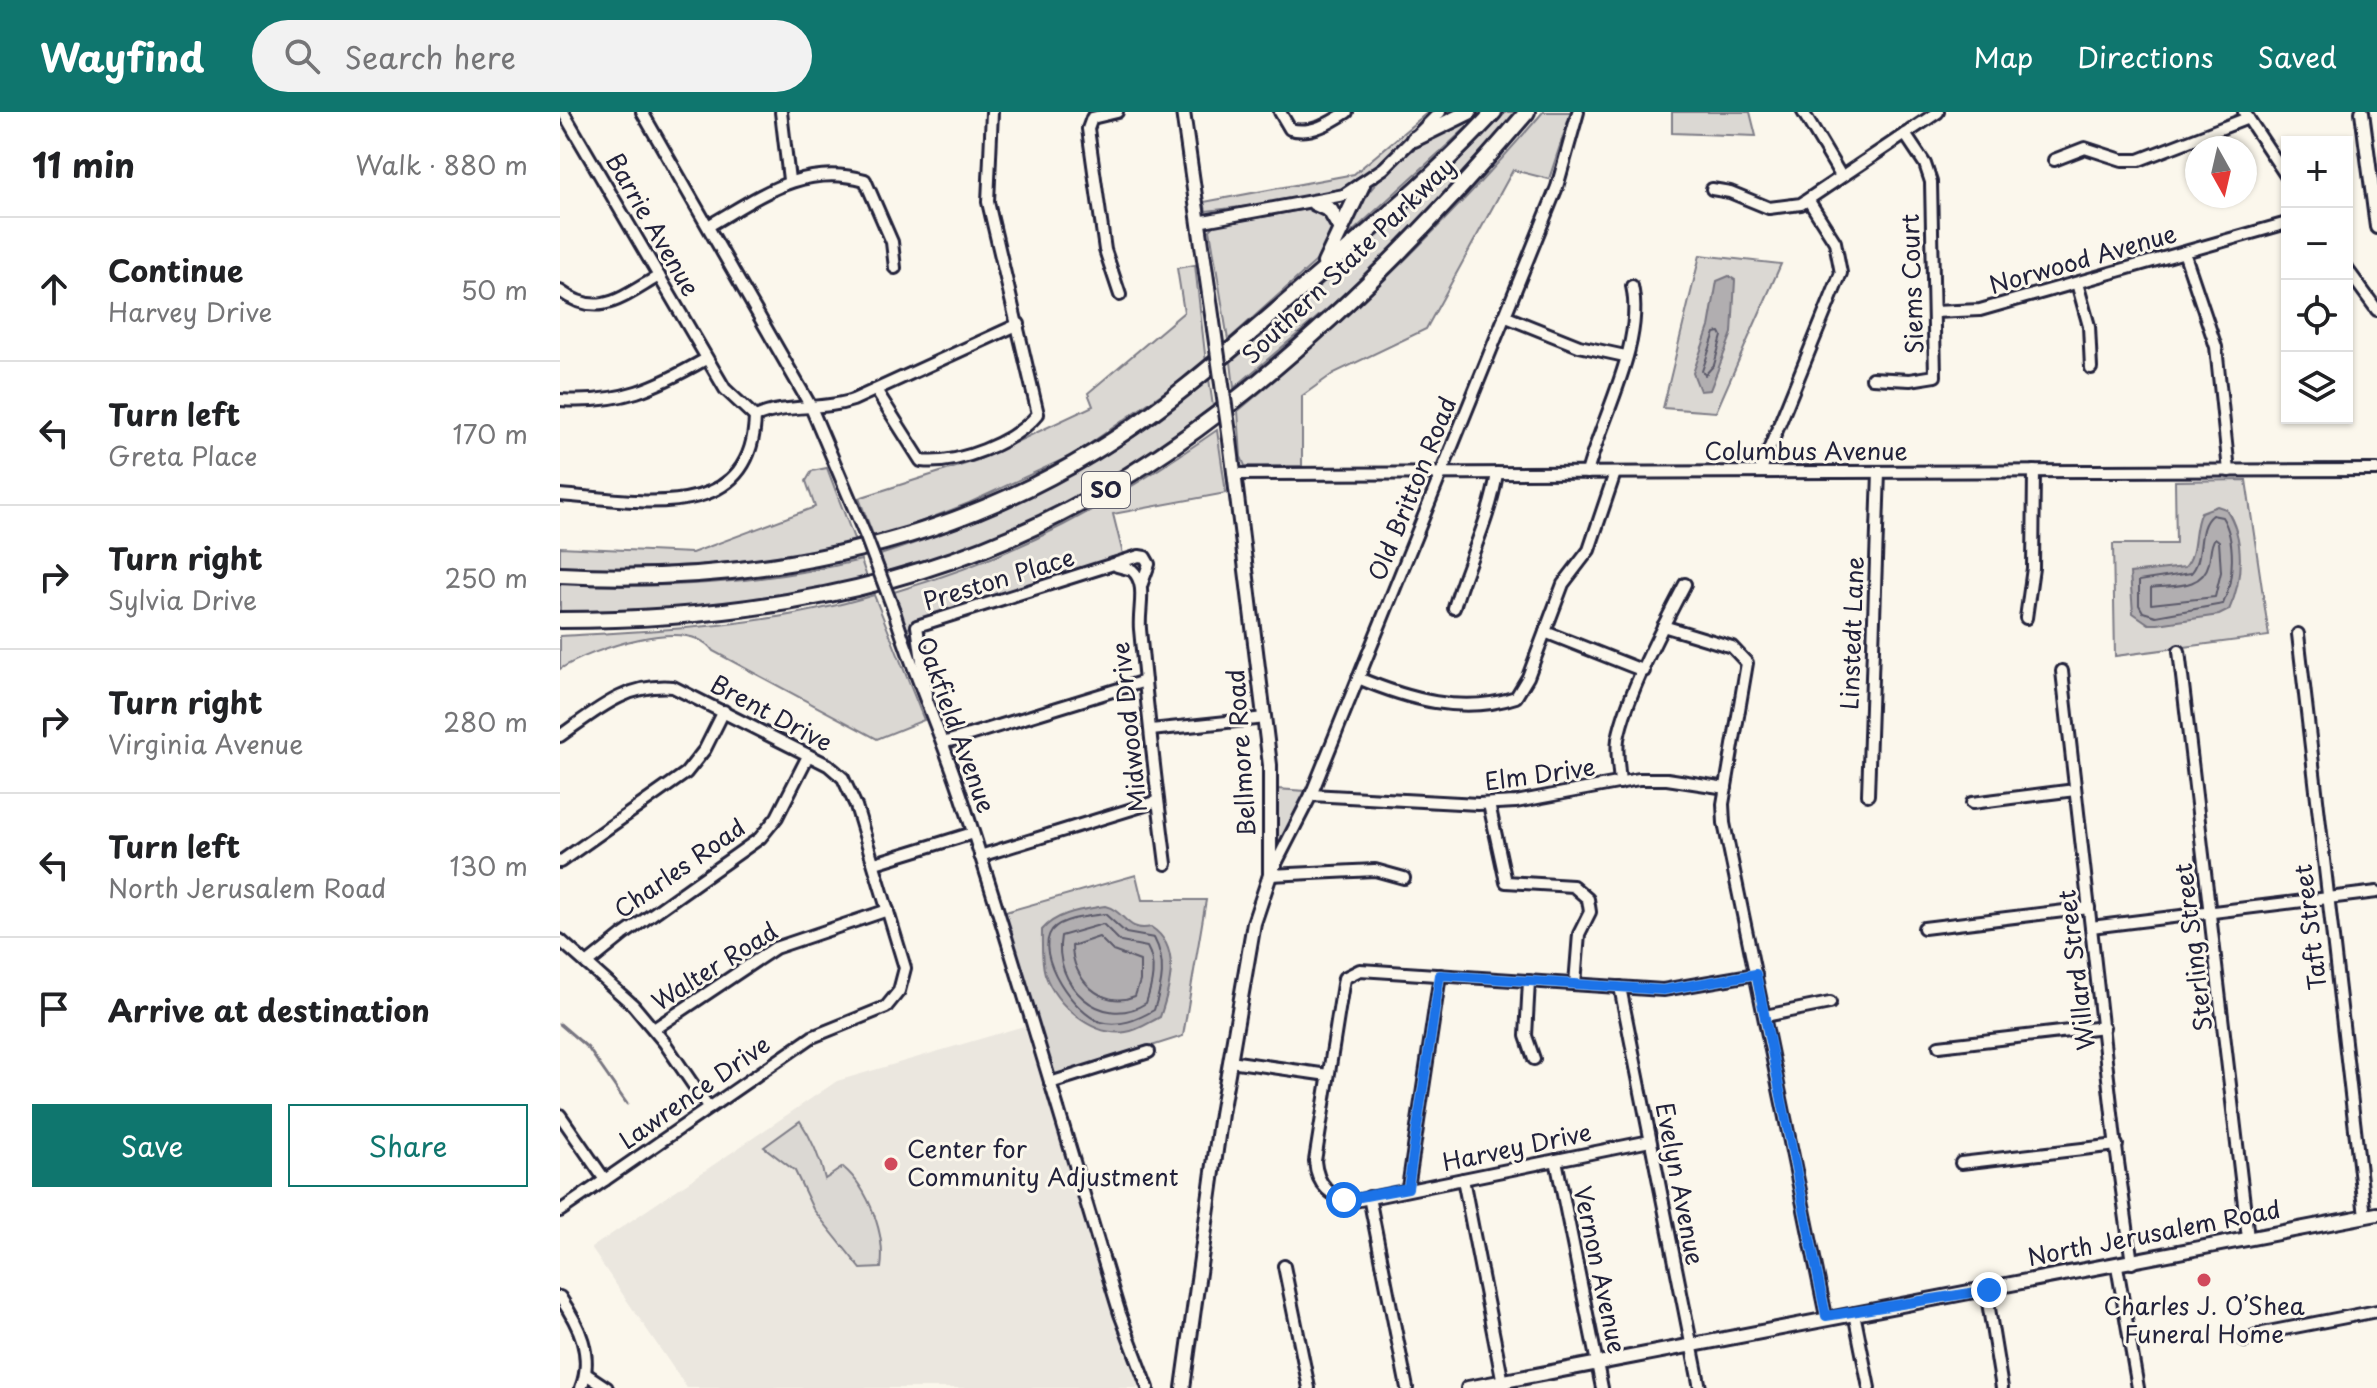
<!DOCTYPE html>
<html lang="en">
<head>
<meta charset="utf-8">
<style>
  body { margin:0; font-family:"Playpen Sans",sans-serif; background:#f2f2f2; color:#202124 }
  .controls { position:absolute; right:24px; top:24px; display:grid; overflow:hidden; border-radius:0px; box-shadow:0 2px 6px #0004 }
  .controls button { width:72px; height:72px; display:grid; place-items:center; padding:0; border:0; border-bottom:2px solid #e0e0e0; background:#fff; color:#202124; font:40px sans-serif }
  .compass { position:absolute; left:1625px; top:24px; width:72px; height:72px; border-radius:50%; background:#fff; box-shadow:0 2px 6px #0004; rotate:172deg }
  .stop { position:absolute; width:24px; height:24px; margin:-18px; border:6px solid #1a73e8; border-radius:50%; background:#fff }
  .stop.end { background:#1a73e8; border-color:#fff; box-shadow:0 2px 8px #0008 }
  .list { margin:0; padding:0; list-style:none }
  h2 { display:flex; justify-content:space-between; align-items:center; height:104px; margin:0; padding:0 32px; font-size:34px }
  h2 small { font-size:26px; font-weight:400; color:#757577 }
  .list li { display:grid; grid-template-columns:52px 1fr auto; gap:24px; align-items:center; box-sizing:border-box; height:144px; padding:0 32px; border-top:2px solid #e0e0e0 }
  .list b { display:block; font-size:30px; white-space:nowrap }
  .list p { margin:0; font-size:26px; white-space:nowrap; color:#757577 }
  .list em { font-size:26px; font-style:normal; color:#757577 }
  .actions { display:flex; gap:16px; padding:24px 32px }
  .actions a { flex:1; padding:18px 0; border:2px solid #0f766e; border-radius:0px; text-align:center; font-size:28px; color:#0f766e }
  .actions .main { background:#0f766e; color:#fff }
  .icon { flex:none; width:44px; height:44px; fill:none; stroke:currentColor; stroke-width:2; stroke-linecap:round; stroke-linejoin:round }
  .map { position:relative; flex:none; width:1817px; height:1276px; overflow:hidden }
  header { display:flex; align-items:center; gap:48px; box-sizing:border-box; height:112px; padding:0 40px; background:#0f766e; color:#fff }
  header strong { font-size:38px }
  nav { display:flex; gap:44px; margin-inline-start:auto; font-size:28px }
  .search { width:560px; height:72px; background:#f2f2f2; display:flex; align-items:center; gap:20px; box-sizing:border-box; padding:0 28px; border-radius:44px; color:#757577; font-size:30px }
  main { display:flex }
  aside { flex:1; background:#fff }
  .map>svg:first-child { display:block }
</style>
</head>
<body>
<header>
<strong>Wayfind</strong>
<div class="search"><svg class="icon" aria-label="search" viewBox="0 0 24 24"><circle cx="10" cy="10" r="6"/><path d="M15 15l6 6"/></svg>Search here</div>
<nav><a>Map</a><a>Directions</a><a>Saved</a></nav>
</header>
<main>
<aside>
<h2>11 min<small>Walk · 880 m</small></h2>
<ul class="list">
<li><svg class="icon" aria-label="ahead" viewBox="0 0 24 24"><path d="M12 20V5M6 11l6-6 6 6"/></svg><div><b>Continue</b><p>Harvey Drive</p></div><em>50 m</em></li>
<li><svg class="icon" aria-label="left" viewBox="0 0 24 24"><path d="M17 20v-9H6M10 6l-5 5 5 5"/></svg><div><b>Turn left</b><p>Greta Place</p></div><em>170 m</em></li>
<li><svg class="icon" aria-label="right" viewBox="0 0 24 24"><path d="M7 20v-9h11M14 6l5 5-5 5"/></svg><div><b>Turn right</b><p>Sylvia Drive</p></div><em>250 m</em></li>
<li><svg class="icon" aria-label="right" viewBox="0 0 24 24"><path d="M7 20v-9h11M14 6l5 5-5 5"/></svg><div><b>Turn right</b><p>Virginia Avenue</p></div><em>280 m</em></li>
<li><svg class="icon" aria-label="left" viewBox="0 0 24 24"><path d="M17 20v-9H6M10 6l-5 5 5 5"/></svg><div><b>Turn left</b><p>North Jerusalem Road</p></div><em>130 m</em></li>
<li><svg class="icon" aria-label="arrive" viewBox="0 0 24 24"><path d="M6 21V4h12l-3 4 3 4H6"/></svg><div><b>Arrive at destination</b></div></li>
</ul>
<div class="actions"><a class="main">Save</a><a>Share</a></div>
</aside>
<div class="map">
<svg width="1817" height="1276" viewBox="0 0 1817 1276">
  <rect width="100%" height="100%" fill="#fbf7ec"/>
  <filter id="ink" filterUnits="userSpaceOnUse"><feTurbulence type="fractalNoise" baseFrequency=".0125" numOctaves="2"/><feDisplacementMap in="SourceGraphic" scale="16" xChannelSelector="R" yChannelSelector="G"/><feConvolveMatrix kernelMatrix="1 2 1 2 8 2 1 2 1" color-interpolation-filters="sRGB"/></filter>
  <g filter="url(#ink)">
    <path fill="#ebe7df" d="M464 914 580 1276H127L31 1136 277 969Z"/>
    <g fill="#dbd8d3" stroke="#7e7d87" stroke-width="2">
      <path d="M868 0H871L853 21 794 73 766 85 646 99 644 90 794 62Z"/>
      <path d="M946 0H958L868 101 780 186 674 276 671 250 873 76Z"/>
      <path d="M983 0H1011L989 67 953 58 866 217 774 261 742 284V354H685L681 345 678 299C788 207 890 109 983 0Z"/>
      <path d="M1112 0H1190L1196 24 1112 21Z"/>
      <path d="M914 3 917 6 779 132C812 59 846 38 914 3Z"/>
      <path d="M748 97 769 104 776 116 763 143 668 228 650 118 655 113Z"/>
      <path d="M1140 143 1221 152 1156 300 1103 296Z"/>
      <path d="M635 153 646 251 515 342 409 391 315 428 299 386 418 348 533 294 528 281 624 200 617 156Z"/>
      <path d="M649 267 653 294C549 375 454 425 327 461L320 443C442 403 554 351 649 267Z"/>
      <path d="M657 318 666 381 553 402 563 442 356 510 346 518 334 480C463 442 548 394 657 318Z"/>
      <path d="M267 356 296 432C197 451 101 459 0 455V435L132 441 255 395 246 369 252 359Z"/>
      <path d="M1686 368 1709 524 1555 544 1553 432H1616L1615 369Z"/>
      <path d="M301 448 308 468 287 474 135 497 0 502V472C104 477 200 472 301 448Z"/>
      <path d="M314 483 364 608 317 627 153 539C128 503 33 537 0 557V524C106 518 212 514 314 483Z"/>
      <path d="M716 677 746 679 713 750Z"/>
      <path d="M576 763 582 788H646L623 924 492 966 442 801Z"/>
      <path d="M240 1009C252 1027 260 1046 265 1067L283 1055C309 1077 326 1123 321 1156L301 1157 253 1097 235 1059 204 1035Z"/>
    </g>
    <g fill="#b1aeb0" stroke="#787681" stroke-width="2">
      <path d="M1169 164 1175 168 1172 221 1150 278 1140 279 1133 261 1149 215 1157 169Z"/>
      <path d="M1657 394 1666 397C1685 425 1683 468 1669 498L1659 503 1598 512H1589L1573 501 1570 461 1625 455C1638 441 1632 417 1641 400Z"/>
      <path d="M545 794C566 799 566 821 591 815 622 835 610 876 600 905 590 910 577 919 566 920 532 925 496 893 485 862 481 848 482 833 482 818 497 800 522 798 545 794Z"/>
    </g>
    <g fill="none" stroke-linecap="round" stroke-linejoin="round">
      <g stroke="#5b5a6a" stroke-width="2">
        <path d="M1160 220 1162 224 1154 253 1145 263 1142 259 1155 221Z"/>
        <path d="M1652 403 1662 405C1676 427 1674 468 1663 492L1596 504 1583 500 1579 493V469L1631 461C1646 445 1635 416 1652 403Z"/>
        <path d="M1655 426 1659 429 1661 460 1655 485 1591 492V476C1612 473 1642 478 1649 451 1651 442 1650 433 1655 426Z"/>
        <path d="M545 802 566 821 594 826C607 850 602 873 594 898 577 908 560 915 541 910 516 903 473 843 492 818 502 806 530 804 545 802Z"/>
        <path d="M543 812 561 830 587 835C597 852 592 873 586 891 541 920 492 872 501 824Z"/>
        <path d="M539 825 553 839 580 849V869L575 884C542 898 512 867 512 834Z"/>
      </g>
      <path stroke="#787681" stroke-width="3" d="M0 912 28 936 67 992"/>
      <defs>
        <g id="minor">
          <path d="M3 0 165 277 195 305C228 291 261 299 293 288L459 212"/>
          <path d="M82 0 250 293 306 425"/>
          <path d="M221 0 229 68"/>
          <path d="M557 0 532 6 528 17 545 138 560 183"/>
          <path d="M720 0 730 17C751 23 770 11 787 0"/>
          <path d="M1243 0 1281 64"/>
          <path d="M1684 0 1727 65"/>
          <path d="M1494 48 1525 36 1562 48H1579L1688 6"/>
          <path d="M1152 77 1170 80 1209 96 1241 92 1378 0"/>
          <path d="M638 110 784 83 824 56 880 0"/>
          <path d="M148 114C199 85 243 50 305 68L332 130 335 156"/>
          <path d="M1624 140 1656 235 1669 359"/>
          <path d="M1787 157 1817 198"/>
          <path d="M1517 171 1529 214 1531 256"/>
          <path d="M0 179C39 208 62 185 99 164"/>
          <path d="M1374 200 1420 198 1727 111"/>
          <path d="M944 204 1019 234 1065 244"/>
          <path d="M1312 266 1350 268 1375 264 1371 70 1365 52 1345 22"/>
          <path d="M316 278 361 349C398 353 454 331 478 302L428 90 432 0"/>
          <path d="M0 288C61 292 95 276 146 247"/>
          <path d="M1200 360 1281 161 1275 130 1249 89"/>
          <path d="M1027 361C1042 304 1085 231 1072 174"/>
          <path d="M675 362 1817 358"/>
          <path d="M0 383C74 388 192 415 195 305"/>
          <path d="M557 454 572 458C588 472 578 497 580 517 587 595 596 674 606 752"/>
          <path d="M894 496C907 450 930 408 937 361"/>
          <path d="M334 499C354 564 383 626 404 692 459 861 508 1032 560 1202L588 1276"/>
          <path d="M1466 506 1473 456 1474 359"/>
          <path d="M1103 514 1172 535 1187 551 1163 692 1164 711 1266 1204"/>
          <path d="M985 520 1084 559"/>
          <path d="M1738 522 1805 1104"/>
          <path d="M1619 539 1688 1126"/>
          <path d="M1502 559 1555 1028 1572 1151"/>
          <path d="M798 566C848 587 902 603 956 585L968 565 1003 472 1029 438 1055 361"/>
          <path d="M367 583 357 514 579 444 585 445 589 452 581 474"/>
          <path d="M591 618 705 606"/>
          <path d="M0 624C37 598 66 571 113 575L268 653 283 666 296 694 345 856 339 879 326 895 252 925 0 1099"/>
          <path d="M383 631 585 569"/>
          <path d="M1060 671C1059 657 1056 641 1058 627 1066 584 1104 512 1125 472"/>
          <path d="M751 683 918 692 956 690 1079 667H1107L1166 676"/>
          <path d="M1308 683 1319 360"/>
          <path d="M1412 691 1515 678"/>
          <path d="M929 692 946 770 1013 774 1028 787 1030 800 1019 822 1015 872"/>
          <path d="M420 744 598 689"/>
          <path d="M0 750 126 661 145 637 164 599"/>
          <path d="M315 751 413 721"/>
          <path d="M844 766 815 758 710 763 751 683 997 75 1018 0"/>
          <path d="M1531 815 1817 780"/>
          <path d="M1364 816 1529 796"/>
          <path d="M0 828 73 893 104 930 149 996"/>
          <path d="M27 852 63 823 200 726 217 705 248 644"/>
          <path d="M969 869 966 924 974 947"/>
          <path d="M1060 875 1140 1276"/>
          <path d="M1205 904 1270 891"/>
          <path d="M94 917 215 836 328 798"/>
          <path d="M1379 934 1544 915"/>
          <path d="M670 949 768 963"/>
          <path d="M490 971 589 940"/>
          <path d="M0 1003 45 1068"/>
          <path d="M1090 1029 795 1089C771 1087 757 1073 755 1049L784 866 800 858 1103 878 1196 862"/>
          <path d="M996 1048 1042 1276"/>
          <path d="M1401 1051 1557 1033"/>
          <path d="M903 1067 944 1276"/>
          <path d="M848 1076 880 863"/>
          <path d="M809 1085 847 1276"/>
          <path d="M724 1154 749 1276"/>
          <path d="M1557 1154 1578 1276"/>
          <path d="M1426 1178 1442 1276"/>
          <path d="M0 1185C19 1213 34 1243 21 1276"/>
          <path d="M1294 1201 1309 1276"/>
          <path d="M1685 1229 1703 1221 1817 1199"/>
          <path d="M26 1262 47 1276"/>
        </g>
        <g id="major">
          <path d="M623 0 654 217"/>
          <path d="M1802 0 1817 115"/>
          <path d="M623 1276 661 1002 694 811 710 763V653L670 328"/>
          <path d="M908 1276C1211 1217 1514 1159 1817 1102"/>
        </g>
        <g id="highway">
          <path d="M854 27 909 0"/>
          <path d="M755 91 770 98 781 117"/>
          <path d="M765 151 802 73"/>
          <path d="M0 463C185 473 374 438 534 340 608 295 673 236 738 180 806 122 874 65 934 0"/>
          <path d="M0 508C154 508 312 486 454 424 649 340 831 160 967 0"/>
        </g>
      </defs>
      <use href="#minor" stroke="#22223b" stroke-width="16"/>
      <use href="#major" stroke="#22223b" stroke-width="18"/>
      <use href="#highway" stroke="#22223b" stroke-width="20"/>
      <use href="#minor" stroke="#fbf7ec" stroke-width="10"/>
      <use href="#major" stroke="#fbf7ec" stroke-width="12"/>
      <use href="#highway" stroke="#fbf7ec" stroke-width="14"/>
      <defs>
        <path id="minor-bridge" d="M306 425 334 499"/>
        <path id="major-bridge" d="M654 217 670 328"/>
      </defs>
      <use href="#minor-bridge" stroke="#22223b" stroke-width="16" stroke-linecap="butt"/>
      <use href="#major-bridge" stroke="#22223b" stroke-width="18" stroke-linecap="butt"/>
      <use href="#minor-bridge" stroke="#fbf7ec" stroke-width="10"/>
      <use href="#major-bridge" stroke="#fbf7ec" stroke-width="12"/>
    </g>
  </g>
  <g fill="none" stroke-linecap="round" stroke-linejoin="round" filter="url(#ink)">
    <path stroke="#1a73e8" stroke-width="10" d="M784 1088 848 1076 880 863 1103 878 1196 862 1266 1204 1429 1178"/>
  </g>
  <g fill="#d1495b" stroke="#fbf7ec" stroke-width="3">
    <circle cx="331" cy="1052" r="8"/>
    <circle cx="1644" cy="1168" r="8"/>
  </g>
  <g text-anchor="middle" stroke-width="6" stroke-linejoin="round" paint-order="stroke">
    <rect fill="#fbf7ec" stroke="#636270" stroke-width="2" x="522" y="360" width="48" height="36" rx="6"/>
    <g font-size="22" font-weight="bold" fill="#22223b">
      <text x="546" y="386">SO</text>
    </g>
    <g font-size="24" fill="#22223b" stroke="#fbf7ec">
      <text transform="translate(92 113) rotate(60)" y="8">Barrie Avenue</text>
      <text transform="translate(1523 148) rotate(-16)" y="8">Norwood Avenue</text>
      <text transform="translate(789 149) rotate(-44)" y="8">Southern State Parkway</text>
      <text transform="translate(1353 172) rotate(-92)" y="8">Siems Court</text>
      <text x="1246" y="348">Columbus Avenue</text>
      <text transform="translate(853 377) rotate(-68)" y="8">Old Britton Road</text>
      <text transform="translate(439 468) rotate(-17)" y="8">Preston Place</text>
      <text transform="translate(1293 521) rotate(-88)" y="8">Linstedt Lane</text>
      <text transform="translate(211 602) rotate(28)" y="8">Brent Drive</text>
      <text transform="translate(395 613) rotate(70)" y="8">Oakfield Avenue</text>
      <text transform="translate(570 615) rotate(-96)" y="8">Midwood Drive</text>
      <text transform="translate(682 641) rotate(-94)" y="8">Bellmore Road</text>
      <text transform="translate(980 663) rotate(-8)" y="8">Elm Drive</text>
      <text transform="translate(120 757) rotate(-35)" y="8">Charles Road</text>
      <text transform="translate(1751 815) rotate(-97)" y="8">Taft Street</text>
      <text transform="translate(1634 835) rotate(-97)" y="8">Sterling Street</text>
      <text transform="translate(155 855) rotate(-32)" y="8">Walter Road</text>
      <text transform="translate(1517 858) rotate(-97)" y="8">Willard Street</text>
      <text transform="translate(135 981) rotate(-35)" y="8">Lawrence Drive</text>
      <text transform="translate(957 1036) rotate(-12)" y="8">Harvey Drive</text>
      <text transform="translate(1119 1072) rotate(79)" y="8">Evelyn Avenue</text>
      <text transform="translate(1594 1122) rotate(-11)" y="8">North Jerusalem Road</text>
      <text transform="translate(1039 1158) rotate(78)" y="8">Vernon Avenue</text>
    </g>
    <g font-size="24" fill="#22223b" stroke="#fbf7ec" text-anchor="start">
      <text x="347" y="1046">Center for<tspan x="347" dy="28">Community Adjustment</tspan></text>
      <text x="1644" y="1203" text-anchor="middle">Charles J. O’Shea<tspan x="1644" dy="28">Funeral Home</tspan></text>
    </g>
  </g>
</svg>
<div class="controls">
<button>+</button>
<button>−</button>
<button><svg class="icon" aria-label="locate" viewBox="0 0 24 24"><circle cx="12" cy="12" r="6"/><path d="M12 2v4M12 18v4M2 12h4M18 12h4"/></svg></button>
<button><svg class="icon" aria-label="layers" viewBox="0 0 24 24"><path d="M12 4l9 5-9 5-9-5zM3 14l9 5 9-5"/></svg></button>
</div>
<svg class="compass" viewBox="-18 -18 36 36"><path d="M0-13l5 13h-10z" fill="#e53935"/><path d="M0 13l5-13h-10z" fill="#757577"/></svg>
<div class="stop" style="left:784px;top:1088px"></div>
<div class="stop end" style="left:1429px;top:1178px"></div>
</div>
</main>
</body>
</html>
